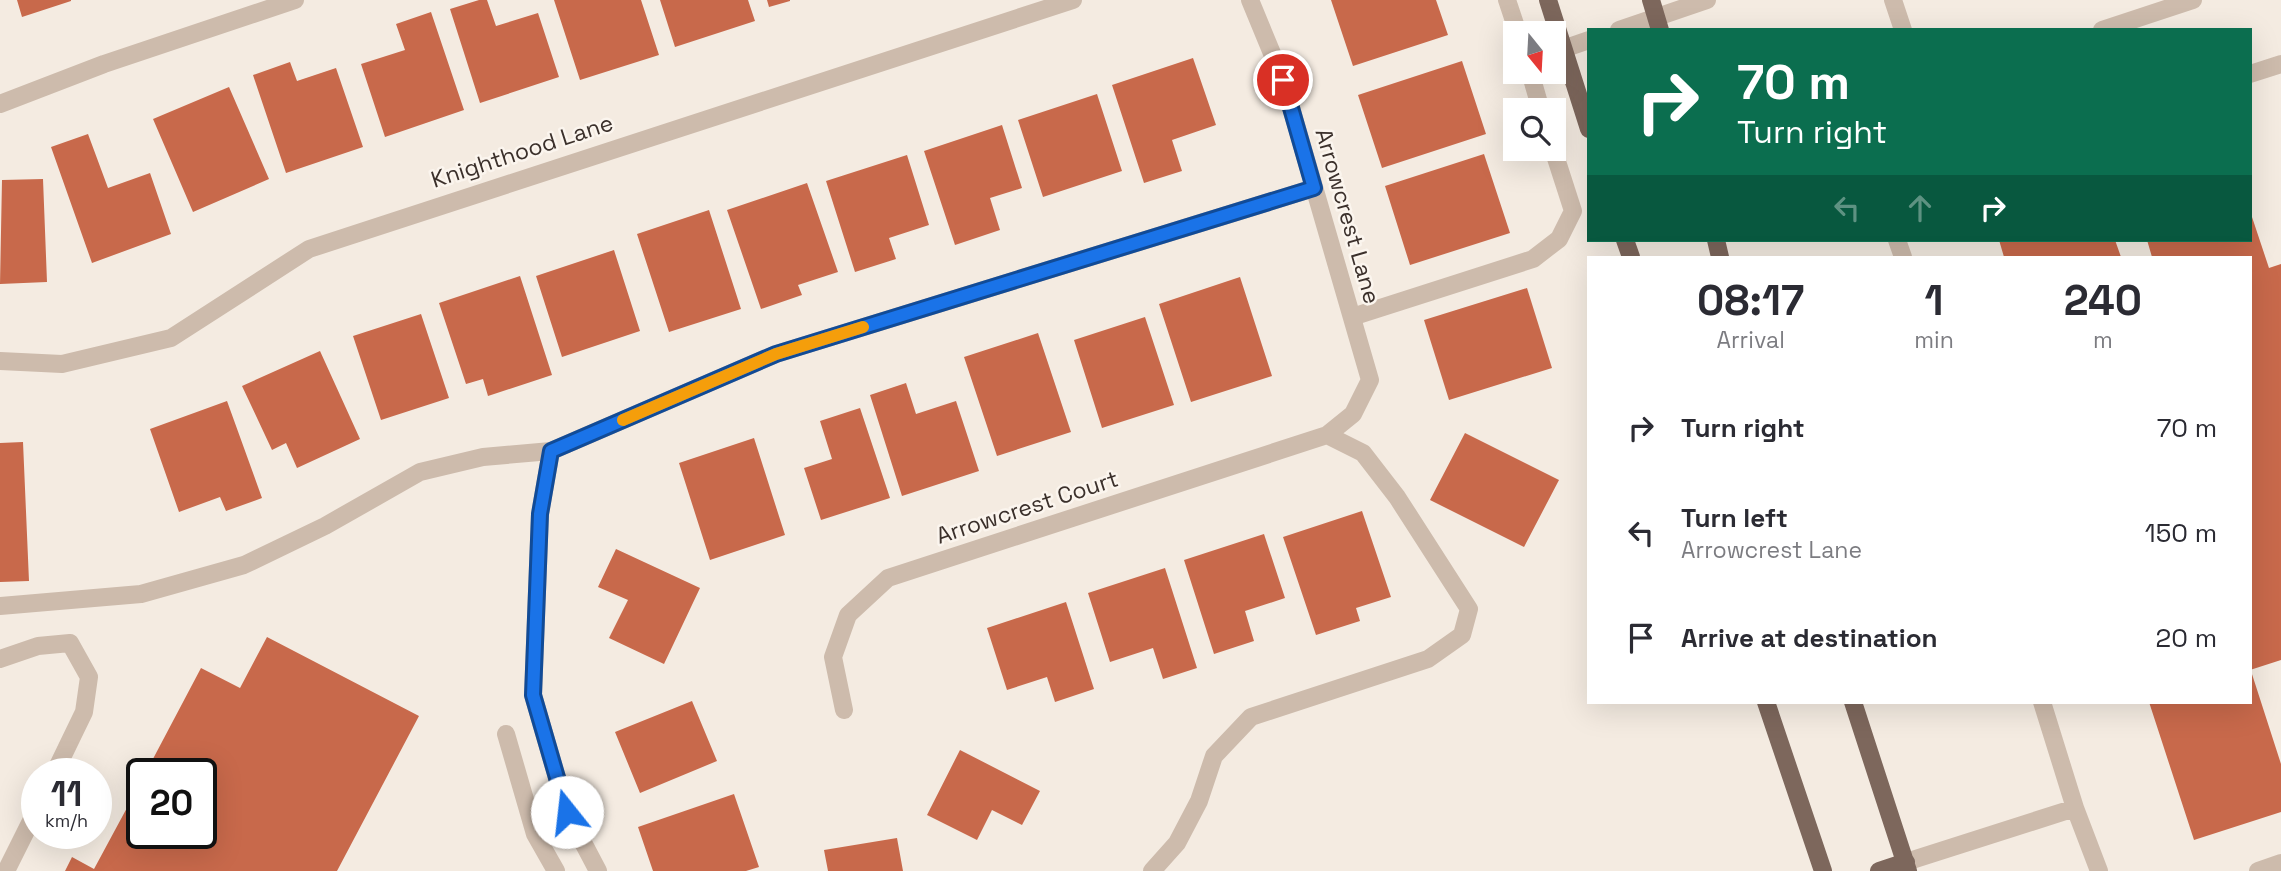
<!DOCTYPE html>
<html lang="en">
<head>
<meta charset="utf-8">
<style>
  :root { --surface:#fff; --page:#f2f2f3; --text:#2b2b33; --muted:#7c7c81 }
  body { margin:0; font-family:"Space Grotesk",sans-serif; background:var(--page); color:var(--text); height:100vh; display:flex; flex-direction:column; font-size:26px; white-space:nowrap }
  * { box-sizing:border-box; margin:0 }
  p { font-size:23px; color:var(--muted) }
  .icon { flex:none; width:38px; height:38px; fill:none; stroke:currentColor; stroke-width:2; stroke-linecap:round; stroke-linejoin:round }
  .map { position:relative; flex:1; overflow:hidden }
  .side { position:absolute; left:1587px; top:256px; width:665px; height:448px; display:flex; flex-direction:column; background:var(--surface); border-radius:0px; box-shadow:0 7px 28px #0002 }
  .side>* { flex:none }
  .top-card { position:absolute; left:1587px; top:28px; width:665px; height:214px; border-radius:0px; box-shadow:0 7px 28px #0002; background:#0b6e4f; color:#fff; overflow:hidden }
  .needle { width:46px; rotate:162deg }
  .fabs { position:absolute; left:1503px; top:21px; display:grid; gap:14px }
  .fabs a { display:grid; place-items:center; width:63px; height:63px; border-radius:0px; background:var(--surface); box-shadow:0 7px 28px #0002; font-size:35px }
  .speed { position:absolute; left:21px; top:758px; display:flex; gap:14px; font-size:35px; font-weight:700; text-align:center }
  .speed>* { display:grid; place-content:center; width:91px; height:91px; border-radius:50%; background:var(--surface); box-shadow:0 7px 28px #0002; line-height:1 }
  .speed small { font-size:18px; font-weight:400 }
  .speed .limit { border:4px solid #111; border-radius:10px; background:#fff; color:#111 }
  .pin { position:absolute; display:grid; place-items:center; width:60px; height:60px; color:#fff; margin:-30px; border:4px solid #fff; border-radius:50%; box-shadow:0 2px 7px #0007 }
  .me { position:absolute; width:77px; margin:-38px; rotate:344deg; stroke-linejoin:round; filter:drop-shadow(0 0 5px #0008) }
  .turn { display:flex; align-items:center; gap:24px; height:147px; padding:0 35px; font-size:32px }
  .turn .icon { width:91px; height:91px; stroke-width:2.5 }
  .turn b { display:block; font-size:49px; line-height:60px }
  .lanes { display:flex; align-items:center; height:66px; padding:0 35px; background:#0003; justify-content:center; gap:35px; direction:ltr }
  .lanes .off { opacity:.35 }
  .eta { display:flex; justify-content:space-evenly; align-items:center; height:119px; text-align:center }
  .eta b { font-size:42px; font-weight:700; line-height:49px }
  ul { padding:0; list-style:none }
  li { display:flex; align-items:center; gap:21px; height:105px; padding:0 35px }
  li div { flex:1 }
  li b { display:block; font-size:26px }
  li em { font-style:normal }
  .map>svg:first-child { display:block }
  .building { fill:#c8694b }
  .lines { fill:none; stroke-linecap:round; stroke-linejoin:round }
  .minor { stroke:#cdbbac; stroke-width:18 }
  .major { stroke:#7d675c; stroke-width:18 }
  .route-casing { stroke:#114b97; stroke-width:18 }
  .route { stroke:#1a73e8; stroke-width:12 }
  .slow { stroke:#f59e0b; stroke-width:12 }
  .labels { text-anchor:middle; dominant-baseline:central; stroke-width:5; stroke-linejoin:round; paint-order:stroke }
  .street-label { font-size:23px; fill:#3b302b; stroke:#fbf5ee }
</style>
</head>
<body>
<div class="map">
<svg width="2281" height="871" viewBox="0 0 2281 871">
  <rect width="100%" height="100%" fill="#f4ebe1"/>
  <path class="building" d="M17 0H71V1L22 17Z
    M479 0H487L496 26 538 13 559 77 480 103 450 9Z
    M554 0H641L659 55 580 80Z
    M660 0H748L755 21 675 47Z
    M767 0H790V1L769 7Z
    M1331 0H1436L1448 35 1353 66Z
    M431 12 464 110 385 137 361 64 405 50 396 24Z
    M1193 58 1216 125 1172 140 1182 171 1144 183 1112 85Z
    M1462 61 1486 134 1382 168 1358 95Z
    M290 62 297 81 336 68 363 147 286 173 253 75Z
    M229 87 269 179 193 212 153 119Z
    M1097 94 1122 171 1043 197 1018 120Z
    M1002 125 1022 188 990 198 1000 230 955 245 924 151Z
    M88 134 108 188 150 173 171 234 92 263 51 147Z
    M1484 154 1510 233 1410 265 1385 186Z
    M907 155 929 225 889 238 896 259 855 272 826 181Z
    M43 179 47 282 0 284 2 180Z
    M807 183 838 272 798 285 802 295 761 309 727 210Z
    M709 210 741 309 669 332 637 234Z
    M2251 214 2269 268 2281 264V660L2250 670V257H2152L2147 240H2250Z
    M1999 240H2115L2121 257H2004Z
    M614 250 640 331 562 357 536 276Z
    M520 276 552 375 488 396 483 379 466 384 439 303Z
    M1240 277 1272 376 1191 402 1159 304Z
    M1527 288 1552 368 1449 400 1424 320Z
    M421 314 449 398 381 420 353 336Z
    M1145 317 1174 405 1102 428 1074 340Z
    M1038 333 1071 432 997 456 964 357Z
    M320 351 360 439 297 468 286 443 272 450 242 386Z
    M906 383 916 414 956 401 979 471 902 496 870 395Z
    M227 401 262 498 226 511 220 497 179 512 150 429Z
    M860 408 890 498 821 520 804 468 832 459 820 421Z
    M1465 433 1559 480 1524 547 1430 500Z
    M754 438 785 535 710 560 679 463Z
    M23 442 29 581 0 582V443Z
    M1362 511 1391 597 1356 608 1360 621 1316 635 1283 537Z
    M1264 534 1285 598 1245 611 1254 641 1214 654 1184 560Z
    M616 549 700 588 664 664 609 638 628 600 598 587Z
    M1165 568 1197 668 1163 679 1153 648 1110 662 1088 593Z
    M1066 602 1094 689 1055 702 1047 677 1007 690 987 628Z
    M267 637 419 716 337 871H65L72 857 94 869 142 780V833H201V774H145L201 668 240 688Z
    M2251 671 2281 764V812L2194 840 2149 702H2250Z
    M692 701 717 761 640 793 615 732Z
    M960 750 1040 791 1022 825 992 810 977 840 927 815Z
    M734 794 759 867 746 871H653L638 827Z
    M897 838 903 871H828L824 850Z"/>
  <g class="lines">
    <path class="minor" d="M1507 0 1518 33
      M1893 0 1903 30
      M1619 30 1707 0
      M2102 30 2193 0
      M1563 49 1589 40
      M1530 72 1541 110
      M2250 74 2281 64
      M0 104 104 64 295 0
      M1897 240 1903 257
      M1352 317 1533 259 1559 239 1573 211 1553 149
      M0 361 62 364 171 338 309 249 1073 0
      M0 606 141 594 244 565 325 526 420 472 483 457 551 451
      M0 659 38 646 70 643 89 677 84 712 54 774
      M2042 702 2075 808
      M844 710 833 657 848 615 888 578 1327 435 1353 414 1370 380 1283 80 1250 0
      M506 734 535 834 556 871
      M1906 862 2075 808 2099 871
      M6 871 37 809
      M598 871 567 812 533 695 540 514 551 451 776 354 1314 188
      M1152 871 1177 843 1199 801 1214 756 1251 717 1428 659 1462 635 1469 609 1397 497 1363 453 1327 435
      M2258 871 2281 863"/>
    <path class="major" d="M1548 0 1589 129
      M1651 0 1660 30
      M1625 240 1631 257
      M1716 240 1720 257
      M1766 702 1823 871
      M1853 702 1908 871
      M1879 871 1906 862"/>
  </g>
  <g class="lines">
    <defs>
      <path id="route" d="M567 812 533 695 540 514 551 451 776 354 1314 188 1283 80"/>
    </defs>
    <use href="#route" class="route-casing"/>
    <use href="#route" class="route"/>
    <path class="slow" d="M623 420 776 354 863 327"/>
  </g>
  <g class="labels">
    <g class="street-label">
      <text transform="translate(522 151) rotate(-18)">Knighthood Lane</text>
      <text transform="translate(1348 216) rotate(74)">Arrowcrest Lane</text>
      <text transform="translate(1027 507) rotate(-18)">Arrowcrest Court</text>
    </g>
  </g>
</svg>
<div class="fabs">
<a><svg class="needle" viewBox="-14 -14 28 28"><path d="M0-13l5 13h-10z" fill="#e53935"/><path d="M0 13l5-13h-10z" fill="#7c7c81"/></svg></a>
<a><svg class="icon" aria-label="search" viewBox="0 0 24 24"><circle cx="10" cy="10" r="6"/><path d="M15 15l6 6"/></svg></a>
</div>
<div class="speed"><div>11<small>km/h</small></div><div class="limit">20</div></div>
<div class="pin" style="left:1283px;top:80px;background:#d93025"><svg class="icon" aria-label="arrive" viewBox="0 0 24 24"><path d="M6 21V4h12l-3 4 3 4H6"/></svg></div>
<svg class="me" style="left:567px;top:812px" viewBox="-20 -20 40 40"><circle r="19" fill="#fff"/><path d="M0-13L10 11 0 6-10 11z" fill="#1a73e8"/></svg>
<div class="top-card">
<div class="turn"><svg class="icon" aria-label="right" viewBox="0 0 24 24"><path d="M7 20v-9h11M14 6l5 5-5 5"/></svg><div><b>70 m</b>Turn right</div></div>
<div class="lanes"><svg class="icon off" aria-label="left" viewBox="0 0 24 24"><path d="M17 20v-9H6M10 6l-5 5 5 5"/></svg><svg class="icon off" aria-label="ahead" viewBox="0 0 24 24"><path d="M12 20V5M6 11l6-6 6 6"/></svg><svg class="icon" aria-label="right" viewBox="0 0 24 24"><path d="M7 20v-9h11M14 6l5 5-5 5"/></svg></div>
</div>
<section class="side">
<div class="eta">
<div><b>08:17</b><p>Arrival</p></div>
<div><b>1</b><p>min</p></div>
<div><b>240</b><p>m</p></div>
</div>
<ul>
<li><svg class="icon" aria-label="right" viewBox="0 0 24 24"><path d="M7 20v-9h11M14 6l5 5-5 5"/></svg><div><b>Turn right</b></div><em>70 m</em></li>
<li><svg class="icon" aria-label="left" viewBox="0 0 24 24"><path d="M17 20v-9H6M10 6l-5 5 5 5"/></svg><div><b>Turn left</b><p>Arrowcrest Lane</p></div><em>150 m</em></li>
<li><svg class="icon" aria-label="arrive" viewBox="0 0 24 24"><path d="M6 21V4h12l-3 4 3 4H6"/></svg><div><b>Arrive at destination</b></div><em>20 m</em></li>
</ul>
</section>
</div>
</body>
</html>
